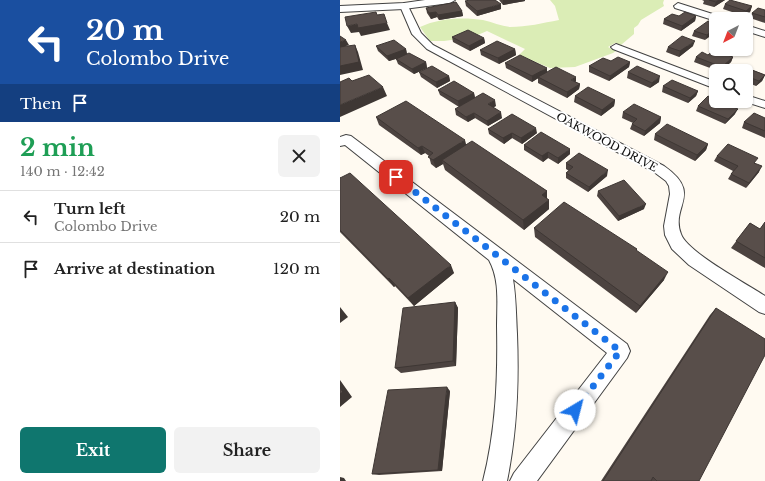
<!DOCTYPE html>
<html lang="en">
<head>
<meta charset="utf-8">
<style>
  :root { --surface:#fff; --page:#f2f2f2; --text:#222; --muted:#767676; --line:#e0e0e0; --accent:#0f766e }
  body { margin:0; font-family:"Libre Baskerville",serif; background:var(--page); color:var(--text); height:100vh; display:flex; flex-direction:column; font-size:15px; white-space:nowrap }
  * { box-sizing:border-box; margin:0 }
  p { font-size:13px; color:var(--muted) }
  .icon { flex:none; width:22px; height:22px; fill:none; stroke:currentColor; stroke-width:2; stroke-linecap:round; stroke-linejoin:round }
  .map { position:relative; flex:1; overflow:hidden }
  .details { display:flex; flex-direction:column; background:var(--surface); width:340px }
  .details>* { flex:none }
  .top-card { background:#1a4fa0; color:#fff; overflow:hidden }
  .needle { width:26px; rotate:222deg }
  .fabs { position:absolute; left:369px; top:12px; display:grid; gap:8px }
  .fabs a { display:grid; place-items:center; width:44px; height:44px; border-radius:6px; background:var(--surface); box-shadow:0 1px 3px #0004; font-size:20px }
  .pin { position:absolute; display:grid; place-items:center; width:34px; height:34px; color:#fff; margin:-17px; border-radius:8px; box-shadow:0 2px 6px #0006 }
  .me { position:absolute; width:44px; margin:-22px; rotate:37deg; stroke-linejoin:round; filter:drop-shadow(0 0 3px #0008) }
  .turn { display:flex; align-items:center; gap:14px; height:84px; padding:0 20px; font-size:18px }
  .turn .icon { width:52px; height:52px; stroke-width:2.5 }
  .turn b { display:block; font-size:28px; line-height:34px }
  .then { display:flex; align-items:center; height:38px; padding:0 20px; background:#0003; gap:8px; font-size:15px }
  .round { display:grid; place-items:center; flex:none; width:42px; height:42px; border-radius:6px; background:var(--page) }
  .head { display:flex; align-items:center; justify-content:space-between; height:68px; padding:0 20px }
  h1 { font-size:24px; font-weight:800; line-height:30px; color:#1e9e55 }
  .button { display:flex; gap:8px; margin-top:auto; padding:8px 20px }
  .button a { flex:1; height:46px; border-radius:6px; background:var(--accent); color:#fff; font-size:16px; font-weight:800; line-height:46px; text-align:center }
  .button a+a { background:var(--page); color:var(--text) }
  ul { padding:0; list-style:none }
  li { display:flex; align-items:center; gap:12px; height:52px; padding:0 20px; border-top:1px solid var(--line) }
  li div { flex:1 }
  li b { display:block; font-size:15px }
  li em { font-style:normal }
  main { display:flex; flex:1; min-height:0 }
  .map>svg:first-child { display:block }
  .green { fill:#dbedb6 }
  .lines { fill:none; stroke-linecap:round; stroke-linejoin:round }
  .minor-casing { stroke:#424242; stroke-width:2 }
  .tertiary-casing { stroke:#424242; stroke-width:2 }
  .minor { fill:#fff; fill-rule:evenodd }
  .tertiary { fill:#fff; fill-rule:evenodd }
  .wall { fill:#4c4340 }
  .shaded-wall { fill:#3e3734 }
  .building { fill:#584e4a; stroke:#3e3734 }
  .route { stroke:#1a73e8; stroke-width:7; stroke-dasharray:0 12.6 }
  .labels { text-anchor:middle; dominant-baseline:central; stroke-width:4; stroke-linejoin:round; paint-order:stroke }
  .street-label { font-size:11px; fill:#0f0f0f; stroke:#fff }
</style>
</head>
<body>
<main>
<section class="details">
<div class="top-card">
<div class="turn"><svg class="icon" aria-label="left" viewBox="0 0 24 24"><path d="M17 20v-9H6M10 6l-5 5 5 5"/></svg><div><b>20 m</b>Colombo Drive</div></div>
<div class="then">Then<svg class="icon" aria-label="arrive" viewBox="0 0 24 24"><path d="M6 21V4h12l-3 4 3 4H6"/></svg></div>
</div>
<div class="head"><div><h1>2 min</h1><p>140 m · 12:42</p></div><a class="round"><svg class="icon" aria-label="close" viewBox="0 0 24 24"><path d="M6 6l12 12M18 6L6 18"/></svg></a></div>
<ul>
<li><svg class="icon" aria-label="left" viewBox="0 0 24 24"><path d="M17 20v-9H6M10 6l-5 5 5 5"/></svg><div><b>Turn left</b><p>Colombo Drive</p></div><em>20 m</em></li>
<li><svg class="icon" aria-label="arrive" viewBox="0 0 24 24"><path d="M6 21V4h12l-3 4 3 4H6"/></svg><div><b>Arrive at destination</b></div><em>120 m</em></li>
</ul>
<div class="button"><a>Exit</a><a>Share</a></div>
</section>
<div class="map">
<svg width="425" height="481" viewBox="0 0 425 481">
  <rect width="100%" height="100%" fill="#fffaf1"/>
  <path class="green" d="M210 0H324L323 3 324 6 301 20 298 25 294 28V34L281 45 275 43 268 47 276 51 273 53 235 67 210 68 179 55 185 49 147 31 133 37 104 41H90L80 27C99 18 123 17 143 20 152 22 161 26 170 27 187 27 203 23 219 20L215 6Z"/>
  <g class="lines">
    <defs>
      <path id="minor" d="M64 3 68 6 81 33 93 45 324 166C364 194 330 206 341 234 347 252 407 284 425 296V314L419 312 349 265 332 249 325 235 324 226 330 194 329 186 326 181 314 172 87 49 72 34 60 6Z
        M338 3 382 17 383 19H376V21L335 8 334 6Z
        M406 25 425 31V37L406 31Z
        M276 44 376 82V89L273 49 271 47Z
        M406 95 425 101V108L403 101H406Z
        M6 135 11 136 287 344 290 351 287 358 197 481H170L174 473 267 353 173 279C176 297 176 315 177 334 179 384 177 432 167 481H143C156 430 158 378 157 326 157 303 160 280 149 260L5 145 0 146V137Z"/>
      <path id="tertiary" d="M85 0H115L110 3 64 9 0 12V6L64 3Z"/>
    </defs>
    <use href="#minor" class="minor-casing"/>
    <use href="#tertiary" class="tertiary-casing"/>
    <use href="#minor" class="minor"/>
    <use href="#tertiary" class="tertiary"/>
  </g>
  <path class="wall" d="M159 0H185V1L163 5Z
    M362 0H385L374 7 363 4 364 1Z
    M125 1 161 9 137 16 126 6Z
    M385 4 412 6 410 12 404 16 383 9Z
    M86 8 122 11 123 16 99 20 97 17 91 19 87 13Z
    M425 10V23L410 18 412 13Z
    M339 16H356L355 21 341 31 323 24 324 19Z
    M376 23 365 40 352 36 354 31Z
    M112 37 144 38 145 43 130 51 113 42Z
    M36 46 66 49 67 54 86 62 87 68 74 74 58 64 56 59 49 61 38 51Z
    M353 46 339 57 326 52 328 47Z
    M175 49 176 55 159 64 141 55 140 50Z
    M368 55 393 57 391 62 381 71H378L354 62 356 57Z
    M271 61 290 62 289 67 269 81 249 72V66Z
    M165 63 207 72 235 82 240 84 239 89 227 98 198 83V78L192 82 166 68Z
    M399 65 425 75 422 81 416 86 406 82V71H393Z
    M79 72 109 76 110 81 97 88 81 77Z
    M288 72 319 82 310 88 287 78Z
    M323 86 358 91 356 96 348 103 322 92Z
    M98 90 134 93 135 98 119 107 100 95Z
    M235 96 275 100 274 106 261 116 234 102Z
    M156 106 153 107 162 118 148 126 135 118 128 122 116 115 115 109Z
    M358 106 395 114 385 124 356 111Z
    M283 112 321 117 320 123 304 136 290 129 292 124 293 123 282 118Z
    M36 117 127 145 207 191V198L209 209 184 230 105 170 103 164 96 168 91 164 89 156 85 153 81 155 39 125Z
    M425 118V138L402 128 404 122Z
    M148 129 197 133 182 144 172 138 164 144 149 134Z
    M315 134 368 144 366 150 355 161 314 140Z
    M184 145 230 154 218 164 208 158 203 162 184 150Z
    M377 156 415 163 419 172 406 188 388 179 391 174 393 171 374 161Z
    M226 163 267 176 248 192 226 178V173L229 171 226 169Z
    M0 177 114 273 74 306 55 286 54 287 0 232Z
    M258 191 304 209 278 221 257 196Z
    M425 222V268L391 248 410 223 420 229Z
    M194 228 297 249 296 251 324 280 296 313 195 237Z
    M115 302 118 308 116 366 61 373 55 368Z
    M376 308 359 481H261L370 315Z
    M110 391 102 471 39 475 32 474Z"/>
  <path class="shaded-wall" d="M163 0H185V1L163 5Z
    M379 0H385L374 7 376 2Z
    M161 4V9L137 16V11Z
    M412 6 410 12 404 16 406 11Z
    M122 11 123 16 99 20 98 15Z
    M96 12 97 17 91 19 89 13Z
    M356 16 355 21 341 31 342 26Z
    M47 23 50 30 21 36 19 32 11 33 7 26 17 24Z
    M376 28V32L365 40 367 35Z
    M144 38 145 43 130 51 129 46Z
    M6 40 9 45 0 48V42Z
    M355 41 353 46 339 57 340 51Z
    M15 45 18 52 23 70 0 75V66Z
    M66 49 67 55 49 61 47 56Z
    M175 49 176 55 159 64 158 58Z
    M393 57 391 62 381 71 382 67Z
    M86 62 87 68 74 74 72 69Z
    M290 62 289 67 269 81 270 76Z
    M207 68V73L192 82V76Z
    M425 75 422 81 416 86 419 81Z
    M109 76 110 81 97 88 96 82Z
    M320 76 319 82 310 88 312 83Z
    M236 77V82L231 80Z
    M240 84 239 89 227 98V92Z
    M43 87 47 96 0 117V105Z
    M358 91 356 96 348 103 350 98Z
    M134 93 135 98 119 107 118 101Z
    M155 100 156 106 149 110 148 104Z
    M275 100 274 106 261 116 262 110Z
    M398 109 395 114 385 124 388 119Z
    M161 112 162 118 148 126 147 121Z
    M134 113 135 118 128 122 126 117Z
    M321 117 320 123 304 136 305 131Z
    M196 128 197 133 182 144 181 138Z
    M172 133V138L164 144 163 138Z
    M125 140 127 148 102 160 103 164 96 168 93 160Z
    M368 144 366 150 355 161 357 155Z
    M82 146 85 153 81 155 78 148Z
    M230 149V154L218 164V158Z
    M208 152V158L203 162 202 156Z
    M422 166 419 172 406 188 409 183Z
    M268 170 267 176 248 192 249 187Z
    M207 191V201L202 195Z
    M209 200V209L184 230 183 220Z
    M306 204 304 209 278 221 279 216Z
    M111 265 114 273 74 306 68 298Z
    M328 272 324 280 296 313 300 306Z
    M49 278 55 286 54 287 48 279Z
    M115 302 118 308 116 366 113 361Z
    M0 307 8 317 0 323Z
    M0 380 12 397 0 407Z
    M107 387 110 391 102 471 98 470Z
    M0 477 4 478 6 481H0Z"/>
  <path class="building" d="M130 0H155L161 4 137 11 125 1Z
    M369 0H379L376 2Z
    M390 0 412 6 406 11 385 4Z
    M116 2 122 11 98 15 96 12 89 13 86 8Z
    M418 8 425 10V17L412 13Z
    M36 12 37 15 44 14 47 23 18 28 17 24 7 26 5 17Z
    M345 12 356 16 342 26 324 19 332 14 339 16Z
    M368 21 376 23V28L367 35 354 31Z
    M128 30 144 38 129 46 112 37Z
    M406 35 409 36 406 39Z
    M0 36 6 40 0 42Z
    M342 36 355 41 340 51 328 47Z
    M54 40 66 49 47 56 36 46Z
    M157 41 175 49 158 58 140 50Z
    M15 45 19 62 0 66V47Z
    M374 50 393 57 382 67 356 57 362 52 368 55Z
    M69 53 86 62 72 69 56 59Z
    M180 55 207 68 192 76 165 63Z
    M278 57 290 62 270 76 249 66 263 58 271 61Z
    M399 65 425 75 419 81 406 76V71H393Z
    M92 66 109 76 96 82 79 72Z
    M297 66 320 76 312 83 288 72Z
    M216 67 236 77 231 80 240 84 227 92 198 77Z
    M29 75 43 87 0 105V82L9 78 12 81Z
    M332 80 358 91 350 98 323 86Z
    M114 81 134 93 118 101 98 90Z
    M248 87 275 100 262 110 235 96Z
    M143 93 155 100 148 104 161 112 147 121 134 113 126 117 115 109Z
    M368 96 376 100V101H379L398 109 388 119 358 106Z
    M66 101 125 140 93 160 88 157 93 153 82 146 78 148 36 117Z
    M294 104 321 117 305 131 292 124 297 119 283 112Z
    M414 113 425 118V131L404 122Z
    M172 114 196 128 181 138 172 133 163 138 148 129Z
    M327 124 368 144 357 155 315 134Z
    M201 132 230 149 218 158 208 152 202 156 184 145Z
    M132 141 207 191 202 195 209 200 183 220 102 160Z
    M388 144 418 158 414 163 422 166 409 183 391 174 398 166 377 156Z
    M239 153 268 170 249 187 226 173 233 167 226 163Z
    M10 173 111 265 68 298 49 278 48 279 0 230V178Z
    M284 180 306 204 279 216 258 191Z
    M224 202 297 249 296 250 328 272 300 306 194 228Z
    M425 222V258L396 241 410 223 420 229Z
    M115 302 113 361 55 368 63 308Z
    M376 308 425 339V355L359 481H317L313 477 311 481H263Z
    M107 387 98 470 32 474 48 390Z
    M0 388 3 392 0 394Z"/>
  <g class="lines">
    <path class="route" d="M56 177 280 351 235 410"/>
  </g>
  <g class="labels">
    <g class="street-label">
      <text transform="translate(267 142) rotate(28)">OAKWOOD DRIVE</text>
    </g>
  </g>
</svg>
<div class="fabs">
<a><svg class="needle" viewBox="-14 -14 28 28"><path d="M0-13l5 13h-10z" fill="#e53935"/><path d="M0 13l5-13h-10z" fill="#767676"/></svg></a>
<a><svg class="icon" aria-label="search" viewBox="0 0 24 24"><circle cx="10" cy="10" r="6"/><path d="M15 15l6 6"/></svg></a>
</div>
<div class="pin" style="left:56px;top:177px;background:#d93025"><svg class="icon" aria-label="arrive" viewBox="0 0 24 24"><path d="M6 21V4h12l-3 4 3 4H6"/></svg></div>
<svg class="me" style="left:235px;top:410px" viewBox="-20 -20 40 40"><circle r="19" fill="#fff"/><path d="M0-13L10 11 0 6-10 11z" fill="#1a73e8"/></svg>
</div>
</main>
</body>
</html>
